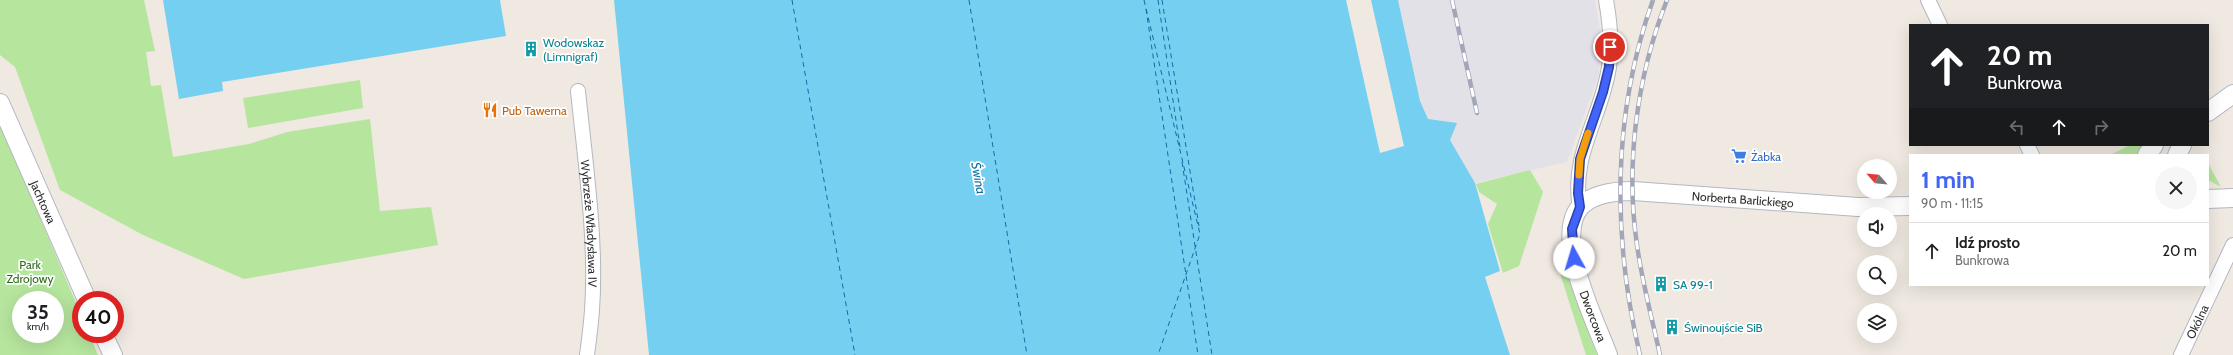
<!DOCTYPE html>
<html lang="pl">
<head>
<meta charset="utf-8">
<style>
  :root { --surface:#fff; --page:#f6f6f6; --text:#202124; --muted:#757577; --line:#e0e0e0; --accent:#4264fb }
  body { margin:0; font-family:Cabin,sans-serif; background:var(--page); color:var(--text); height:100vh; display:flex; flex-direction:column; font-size:15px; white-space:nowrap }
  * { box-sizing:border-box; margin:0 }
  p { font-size:13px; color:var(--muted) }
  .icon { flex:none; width:22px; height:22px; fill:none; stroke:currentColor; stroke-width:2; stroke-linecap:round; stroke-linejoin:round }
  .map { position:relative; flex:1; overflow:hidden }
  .side { position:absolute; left:1909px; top:154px; width:300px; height:132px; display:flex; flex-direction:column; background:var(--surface); border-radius:0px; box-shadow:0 4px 16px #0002 }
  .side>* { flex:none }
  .banner { position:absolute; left:1909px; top:24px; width:300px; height:122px; border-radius:0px; box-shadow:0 4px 16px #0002; background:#202124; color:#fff; overflow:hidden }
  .needle { width:26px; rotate:297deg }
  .fabs { position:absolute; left:1857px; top:159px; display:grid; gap:8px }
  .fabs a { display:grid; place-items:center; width:40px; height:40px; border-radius:50%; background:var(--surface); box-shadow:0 4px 16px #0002; font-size:20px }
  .speed { position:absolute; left:12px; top:291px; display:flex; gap:8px; font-size:20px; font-weight:700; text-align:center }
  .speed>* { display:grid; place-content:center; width:52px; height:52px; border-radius:50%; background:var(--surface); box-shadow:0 4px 16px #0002; line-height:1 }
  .speed small { font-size:10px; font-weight:400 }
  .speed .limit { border:6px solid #d22; background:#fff; color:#111 }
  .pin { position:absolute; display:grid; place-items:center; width:34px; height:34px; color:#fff; margin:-17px; border:2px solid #fff; border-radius:50%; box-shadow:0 1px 4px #0007 }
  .me { position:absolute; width:44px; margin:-22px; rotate:354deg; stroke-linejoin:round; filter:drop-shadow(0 0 3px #0008) }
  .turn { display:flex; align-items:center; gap:14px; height:84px; padding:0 12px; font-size:18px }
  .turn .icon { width:52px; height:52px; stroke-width:2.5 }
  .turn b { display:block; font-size:28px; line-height:34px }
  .lanes { display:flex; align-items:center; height:38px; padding:0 12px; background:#0003; justify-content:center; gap:20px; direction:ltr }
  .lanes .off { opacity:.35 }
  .round { display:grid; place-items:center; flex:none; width:42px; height:42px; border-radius:21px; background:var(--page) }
  .head { display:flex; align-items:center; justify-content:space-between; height:68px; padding:0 12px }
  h1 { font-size:24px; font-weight:800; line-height:30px; color:var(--accent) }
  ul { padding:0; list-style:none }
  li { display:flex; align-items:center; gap:12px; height:56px; padding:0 12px; border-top:1px solid var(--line) }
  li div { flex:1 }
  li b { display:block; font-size:15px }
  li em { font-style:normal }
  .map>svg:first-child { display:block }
  .industrial { fill:#e3e1e8 }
  .green { fill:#b6e59e; fill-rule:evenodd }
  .water { fill:#75cff0 }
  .pier { fill:#efe9e1 }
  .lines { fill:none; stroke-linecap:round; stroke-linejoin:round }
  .ferry { stroke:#0d6fa3; stroke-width:1; stroke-dasharray:5 4; stroke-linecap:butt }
  .minor-casing { stroke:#b4b7c1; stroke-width:16 }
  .tertiary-casing { stroke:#b4b7c1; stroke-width:20 }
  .minor { stroke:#fff; stroke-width:14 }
  .tertiary { stroke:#fff; stroke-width:18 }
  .rail-casing { stroke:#a3a6b8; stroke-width:4.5 }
  .rail { stroke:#fff; stroke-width:3; stroke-dasharray:9; stroke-linecap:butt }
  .route-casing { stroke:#2b41a3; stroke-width:10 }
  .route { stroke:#4264fb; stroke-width:7 }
  .slow { stroke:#f59e0b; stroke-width:7 }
  .labels { text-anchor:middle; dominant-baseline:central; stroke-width:3.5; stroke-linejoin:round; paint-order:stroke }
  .culture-label { font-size:12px; fill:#0d838f; stroke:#fff; text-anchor:start }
  .food-label { font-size:12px; fill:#c56008; stroke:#fff; text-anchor:start }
  .shop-label { font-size:12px; fill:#366cbe; stroke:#fff; text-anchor:start }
  .street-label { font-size:12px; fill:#2e2e2e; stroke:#fff }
  .park-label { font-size:12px; fill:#2c6e1b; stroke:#fff }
  .water-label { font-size:13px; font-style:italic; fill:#0d6fa3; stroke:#fff }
</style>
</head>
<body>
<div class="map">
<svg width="2233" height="355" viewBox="0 0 2233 355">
  <rect width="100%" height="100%" fill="#efe9e1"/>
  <path class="industrial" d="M1398 0H1595L1601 35 1599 75 1567 162 1475 183 1450 140 1428 119 1420 101Z"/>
  <path class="green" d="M0 0H144L155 51 146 52 151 86 161 85 173 157 249 144 287 132 370 119 380 211 431 207 438 245 244 279 143 235 60 190 15 67 0 55Z
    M360 80 363 108 248 128 243 98Z
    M0 123 81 315V334H89L98 355H0ZM21 300H55V334H21Z
    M2130 145H2144L2137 155H2110Z
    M2208 163 2221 187 2208 180Z
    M1530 170 1543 192 1519 266 1503 273 1488 224 1497 204 1479 192 1476 184Z
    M1560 259 1562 262 1597 355H1586L1557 264 1556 261Z"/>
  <path class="water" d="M163 0H500L506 36 222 82 223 91 179 99Z
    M614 0H1398L1420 101 1428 119 1457 123 1450 140 1475 183 1500 271 1485 277 1510 355H649Z"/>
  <path class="pier" d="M1346 0H1371L1404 146 1380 153Z"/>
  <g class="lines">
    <path class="ferry" d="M792 0 855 355
      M969 0 1027 355
      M1144 0 1200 234 1158 355
      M1158 0 1180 147
      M1162 0 1199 226
      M1146 9 1198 355
      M1182 162 1212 355"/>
    <defs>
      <g id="minor">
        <path d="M1928 0 1940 25"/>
        <path id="s1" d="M578 91C585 160 597 241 592 310 591 325 589 340 587 355"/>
        <path d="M2027 145 2032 155"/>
        <path d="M1580 207C1570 156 1602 116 1609 67 1612 45 1610 22 1606 0"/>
        <path id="s2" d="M2181 355 2233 245"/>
      </g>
      <g id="tertiary">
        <path id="s3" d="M0 103 87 300"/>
        <path d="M2208 112 2233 94"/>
        <path d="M2147 155 2154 145"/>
        <path d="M2177 155 2182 145"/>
        <path d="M2208 199 2233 198"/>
        <path d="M103 334 113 355"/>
        <path id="s4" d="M1608 355C1596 322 1552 236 1581 206 1594 193 1617 191 1633 191L1858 207 1910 206"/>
      </g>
    </defs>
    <use href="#minor" class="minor-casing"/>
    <use href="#tertiary" class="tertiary-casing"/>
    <use href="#minor" class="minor"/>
    <use href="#tertiary" class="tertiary"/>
    <defs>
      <path id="rail" d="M1452 0 1477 113
        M1640 355C1612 237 1612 114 1653 0
        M1660 355C1652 318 1642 282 1637 245 1625 164 1637 76 1667 0"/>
    </defs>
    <use href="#rail" class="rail-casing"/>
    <use href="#rail" class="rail"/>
  </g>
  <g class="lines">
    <defs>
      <path id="route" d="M1574 258 1572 229 1580 207 1578 193 1580 159 1603 92 1609 67 1610 47"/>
    </defs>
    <use href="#route" class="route-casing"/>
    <use href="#route" class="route"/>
    <path class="slow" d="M1579 175 1580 159 1588 133"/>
  </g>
  <defs>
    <symbol id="building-bare" viewBox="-9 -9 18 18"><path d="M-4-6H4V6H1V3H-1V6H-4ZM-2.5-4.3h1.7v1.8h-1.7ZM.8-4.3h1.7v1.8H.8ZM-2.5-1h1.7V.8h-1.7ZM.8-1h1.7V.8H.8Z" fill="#0f9aa8" stroke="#fff" stroke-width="2.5" paint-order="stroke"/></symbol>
    <symbol id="restaurant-bare" viewBox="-9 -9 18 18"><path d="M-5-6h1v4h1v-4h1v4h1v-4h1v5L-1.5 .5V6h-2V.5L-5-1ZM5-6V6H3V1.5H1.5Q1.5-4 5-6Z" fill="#e8710a" stroke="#fff" stroke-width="2.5" paint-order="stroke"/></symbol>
    <symbol id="supermarket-bare" viewBox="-9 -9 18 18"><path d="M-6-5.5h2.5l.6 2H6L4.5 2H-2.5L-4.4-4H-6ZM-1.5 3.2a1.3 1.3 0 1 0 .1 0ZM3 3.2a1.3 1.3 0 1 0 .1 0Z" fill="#3f7fe0" stroke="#fff" stroke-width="2.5" paint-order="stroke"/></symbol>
  </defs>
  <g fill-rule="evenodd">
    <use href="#building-bare" x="520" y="38" width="22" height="22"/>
    <use href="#restaurant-bare" x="479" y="99" width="22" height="22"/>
    <use href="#supermarket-bare" x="1728" y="145" width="22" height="22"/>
    <use href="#building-bare" x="1650" y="273" width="22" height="22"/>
    <use href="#building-bare" x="1661" y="316" width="22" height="22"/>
  </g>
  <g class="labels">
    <g class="culture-label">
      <text x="543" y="42">Wodowskaz<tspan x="543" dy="14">(Limnigraf)</tspan></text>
      <text x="1673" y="284">SA 99-1</text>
      <text x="1684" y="327">Świnoujście SiB</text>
    </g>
    <g class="food-label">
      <text x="502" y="110">Pub Tawerna</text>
    </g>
    <g class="shop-label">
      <text x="1751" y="156">Żabka</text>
    </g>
    <g class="street-label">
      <text stroke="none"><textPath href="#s4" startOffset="323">Norberta Barlickiego</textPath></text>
      <text stroke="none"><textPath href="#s3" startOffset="108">Jachtowa</textPath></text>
      <text stroke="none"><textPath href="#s1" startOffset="133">Wybrzeże Władysława IV</textPath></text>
      <text transform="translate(1593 316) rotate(69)">Dworcowa</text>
      <text stroke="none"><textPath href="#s2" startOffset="37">Okólna</textPath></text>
    </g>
    <g class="park-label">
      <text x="30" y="264">Park<tspan x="30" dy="14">Zdrojowy</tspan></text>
    </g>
    <g class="water-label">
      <text transform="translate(979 178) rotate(80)">Świna</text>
    </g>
  </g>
</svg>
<div class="fabs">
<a><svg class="needle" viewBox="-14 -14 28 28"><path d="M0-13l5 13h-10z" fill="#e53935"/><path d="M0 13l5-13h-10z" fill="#757577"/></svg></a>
<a><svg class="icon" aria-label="sound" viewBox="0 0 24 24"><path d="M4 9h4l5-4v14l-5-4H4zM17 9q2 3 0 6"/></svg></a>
<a><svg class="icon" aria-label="search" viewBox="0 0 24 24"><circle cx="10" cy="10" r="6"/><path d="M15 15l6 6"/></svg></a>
<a><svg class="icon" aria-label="layers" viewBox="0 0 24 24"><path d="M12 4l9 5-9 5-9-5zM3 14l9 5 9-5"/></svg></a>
</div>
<div class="speed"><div>35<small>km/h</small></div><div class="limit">40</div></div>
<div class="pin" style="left:1610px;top:47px;background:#d93025"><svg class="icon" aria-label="arrive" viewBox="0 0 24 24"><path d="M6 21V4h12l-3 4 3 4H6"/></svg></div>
<svg class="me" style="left:1574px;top:258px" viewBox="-20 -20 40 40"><circle r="19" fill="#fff"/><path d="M0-13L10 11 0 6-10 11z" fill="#4264fb"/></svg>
<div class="banner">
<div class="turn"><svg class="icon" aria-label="ahead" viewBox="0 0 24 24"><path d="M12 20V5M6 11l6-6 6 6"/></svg><div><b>20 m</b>Bunkrowa</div></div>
<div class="lanes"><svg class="icon off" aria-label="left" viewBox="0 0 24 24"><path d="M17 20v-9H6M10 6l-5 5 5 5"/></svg><svg class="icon" aria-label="ahead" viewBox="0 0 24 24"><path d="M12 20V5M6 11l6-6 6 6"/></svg><svg class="icon off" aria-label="right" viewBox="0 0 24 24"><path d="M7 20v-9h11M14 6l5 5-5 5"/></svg></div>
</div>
<section class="side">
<div class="head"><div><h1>1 min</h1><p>90 m · 11:15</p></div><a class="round"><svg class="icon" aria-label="close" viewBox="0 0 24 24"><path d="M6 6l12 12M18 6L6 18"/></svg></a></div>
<ul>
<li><svg class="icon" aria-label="ahead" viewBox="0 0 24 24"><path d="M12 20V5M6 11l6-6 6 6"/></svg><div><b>Idź prosto</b><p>Bunkrowa</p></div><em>20 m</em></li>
</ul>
</section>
</div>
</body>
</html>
